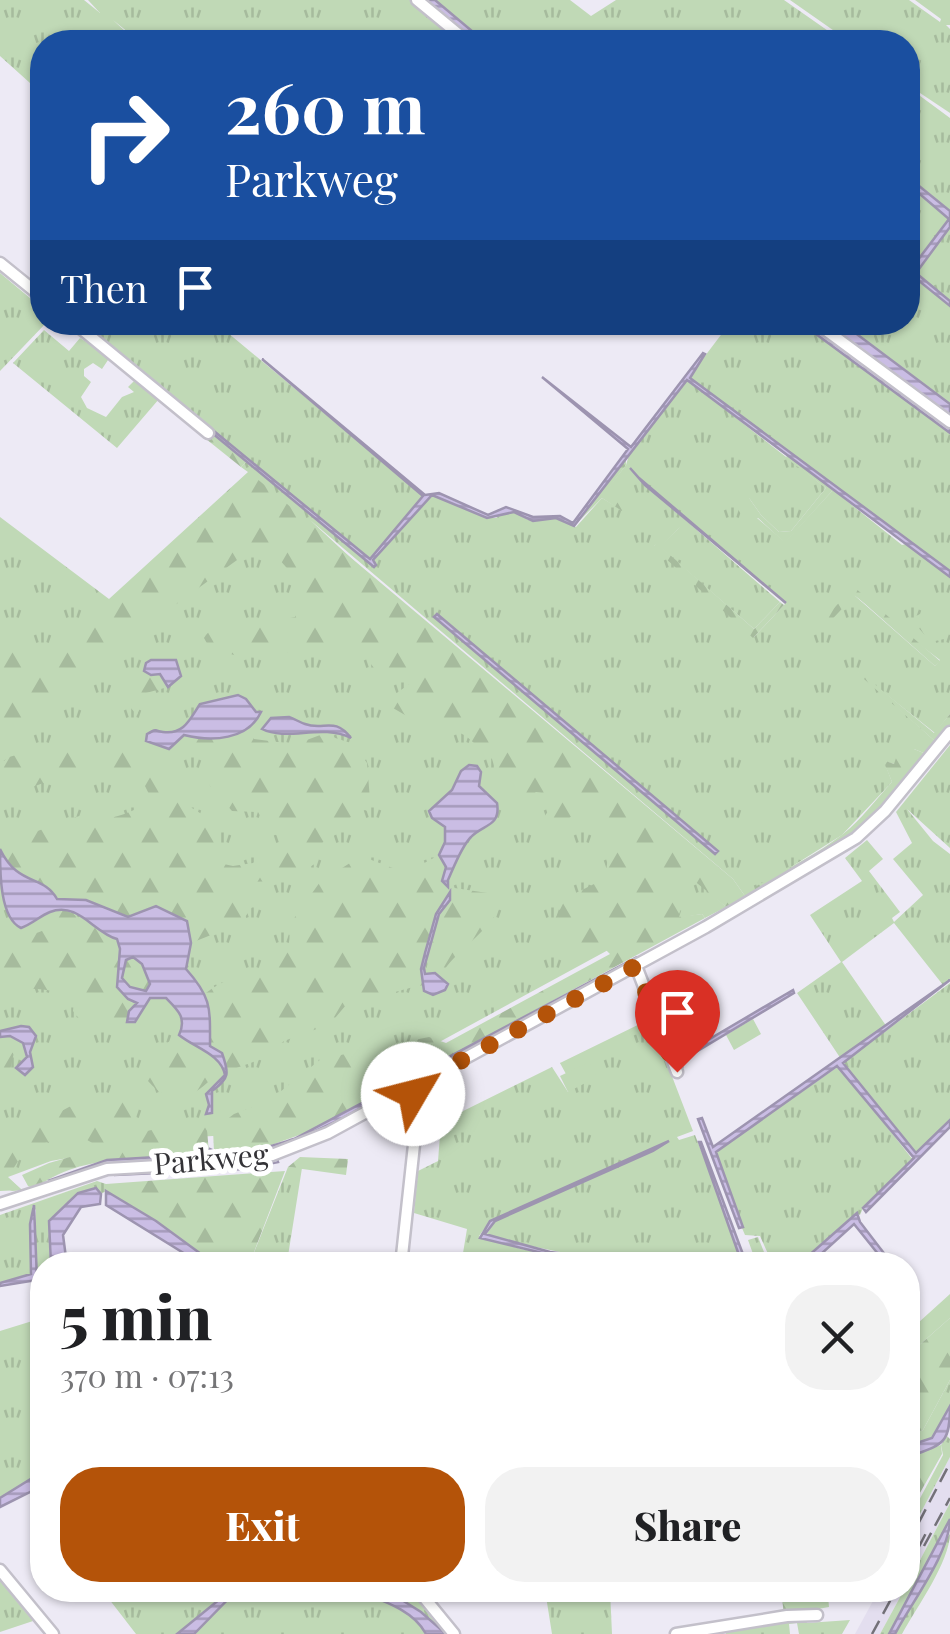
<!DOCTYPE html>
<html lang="en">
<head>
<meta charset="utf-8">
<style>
  :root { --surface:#fff; --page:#f2f2f2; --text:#202124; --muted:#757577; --accent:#b45309 }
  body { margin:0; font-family:"Playfair Display",serif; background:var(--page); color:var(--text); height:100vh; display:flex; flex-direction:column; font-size:38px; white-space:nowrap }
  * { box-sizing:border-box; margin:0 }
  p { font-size:32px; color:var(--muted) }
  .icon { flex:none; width:55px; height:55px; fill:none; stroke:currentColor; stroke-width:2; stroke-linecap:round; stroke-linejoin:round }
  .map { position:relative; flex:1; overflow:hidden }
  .side { position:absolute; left:30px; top:1252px; width:890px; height:350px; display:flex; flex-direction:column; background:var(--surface); border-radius:40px; box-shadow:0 2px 8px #0004 }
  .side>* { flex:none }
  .top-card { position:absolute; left:30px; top:30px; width:890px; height:305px; border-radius:40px; box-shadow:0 2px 8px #0004; background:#1a4fa0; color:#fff; overflow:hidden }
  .pin { position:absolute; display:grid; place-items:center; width:85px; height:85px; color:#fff; margin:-102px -42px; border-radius:50% 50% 50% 0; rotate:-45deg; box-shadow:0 0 10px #0007 }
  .pin .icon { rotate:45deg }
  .me { position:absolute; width:110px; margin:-55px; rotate:53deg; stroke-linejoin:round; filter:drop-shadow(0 0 8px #0008) }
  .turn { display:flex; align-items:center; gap:35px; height:210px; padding:0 30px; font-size:45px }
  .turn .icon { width:130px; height:130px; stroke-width:2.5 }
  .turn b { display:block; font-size:70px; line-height:85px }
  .then { display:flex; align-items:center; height:95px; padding:0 30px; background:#0003; gap:20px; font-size:38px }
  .round { display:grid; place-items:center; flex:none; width:105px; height:105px; border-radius:40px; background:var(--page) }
  .overview { display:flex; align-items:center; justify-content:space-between; height:170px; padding:0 30px }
  h1 { font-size:60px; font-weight:800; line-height:75px }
  .action { display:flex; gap:20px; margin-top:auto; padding:20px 30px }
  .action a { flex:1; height:115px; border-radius:40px; background:var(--accent); color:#fff; font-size:40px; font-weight:800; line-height:115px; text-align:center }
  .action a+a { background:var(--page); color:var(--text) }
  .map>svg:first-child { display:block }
  .built { fill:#e3deef }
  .grass { fill:url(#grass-tufts); fill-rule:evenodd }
  .forest { fill:url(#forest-firs) }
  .pitch { fill:#c0d9b6 }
  .water { fill:url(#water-rules); stroke:#9d94b0; stroke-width:2.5; fill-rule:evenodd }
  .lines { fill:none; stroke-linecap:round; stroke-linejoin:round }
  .minor-casing { stroke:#c3c0ca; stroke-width:15 }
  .minor { stroke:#fff; stroke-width:10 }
  .rail { stroke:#737178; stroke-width:2.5; stroke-dasharray:15 8; stroke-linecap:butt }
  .route { stroke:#b45309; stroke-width:18; stroke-dasharray:0 32.4 }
  .labels { text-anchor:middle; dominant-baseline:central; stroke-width:10; stroke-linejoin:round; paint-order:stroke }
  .street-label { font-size:30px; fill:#343337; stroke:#fff }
</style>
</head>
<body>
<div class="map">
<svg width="950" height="1634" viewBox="0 0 950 1634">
  <defs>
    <pattern id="grass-tufts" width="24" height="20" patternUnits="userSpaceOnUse" patternTransform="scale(2.5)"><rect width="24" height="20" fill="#c0d9b6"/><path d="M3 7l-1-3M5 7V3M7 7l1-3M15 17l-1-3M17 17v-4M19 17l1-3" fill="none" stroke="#a6bb9d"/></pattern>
    <pattern id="forest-firs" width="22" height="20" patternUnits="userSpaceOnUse" patternTransform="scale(2.5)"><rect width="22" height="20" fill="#c0d9b6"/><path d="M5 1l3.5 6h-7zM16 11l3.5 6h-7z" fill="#a6bb9d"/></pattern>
    <pattern id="water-rules" width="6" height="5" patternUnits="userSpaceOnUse" patternTransform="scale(2.5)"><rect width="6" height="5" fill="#cabde4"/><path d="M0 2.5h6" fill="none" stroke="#a59aba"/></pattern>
  </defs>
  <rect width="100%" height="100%" fill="#edeaf5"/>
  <path class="built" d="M950 1457V1503L908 1583V1537Z
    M879 1590H904L880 1634H855Z"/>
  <path class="grass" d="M0 0H84L100 13 88 0H422L473 42H140L113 20 137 42H42L40 92 0 56Z
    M435 0H570L591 16 616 0H784L844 42H485Z
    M790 0H909L940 22 941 19 915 0H950V25H946L950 29V113L908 85V42H850Z
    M908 87 950 118V211L908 177Z
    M908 184 949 219 911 270 908 267Z
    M950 227V301L915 274Z
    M908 272 950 306V404L842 323 908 322Z
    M0 273 42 308V322L46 323 0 371Z
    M82 323H216L424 496 369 559 210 427 206 428 204 421Z
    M730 323H801L950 433V571L689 377Z
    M44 330 69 351 80 338 110 357 102 369 93 363 84 369V376L91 382 81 397 87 408 106 417 122 397 134 392 128 387 135 380 159 399 117 448 13 363Z
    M687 380 826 488 791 531 779 532 761 515 749 498 757 518 785 542 833 490 902 545 906 544 950 577V714L935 733 858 672 936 742 926 754 914 749 894 764 884 761 892 782 842 835 745 896 733 879 310 520 726 907 705 918 702 914 678 918V912L421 1052 244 1134 181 1138 51 1161 8 1177 22 1190 0 1191V517L109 599 248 472 241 467 246 462 374 567 376 565 373 561 432 495 487 518H496L506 511 514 512 528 520 556 518 576 527 602 498 622 510 605 492 626 465 629 455ZM645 485 785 604 754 637 654 546 680 527 660 547 754 629 780 602ZM854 595 940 660 935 666ZM437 614 630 776 673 816 434 617Z
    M950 745V848L907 809 933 841 950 854V980L943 985 894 923 842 962 887 1027 841 1059 797 993 841 962 810 915 862 881 845 858 867 840 883 859 869 871 900 912 892 918 894 922 923 895 893 859 912 843 896 812Z
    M950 983V1120L916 1153 843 1063Z
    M650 1019 693 1131 677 1137 679 1140 695 1135 745 1265 605 1261 485 1237 495 1221 669 1143 490 1221 479 1236 521 1249 597 1265H461L467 1229 414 1213 418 1171 438 1161 441 1122 552 1067 568 1092 589 1063 566 1074 560 1063Z
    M839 1066 913 1160 863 1208 860 1215 857 1213 798 1265H757L748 1240 758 1237 766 1257 769 1256 760 1236 745 1235 742 1228 715 1152Z
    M288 1167 302 1168 288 1256 346 1265H249Z
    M97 1181 106 1184V1191L101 1194 96 1188C53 1206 44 1219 51 1265H42V1280L41 1277 37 1280 34 1250 36 1210 32 1206 31 1274 0 1283V1215Z
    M42 1291V1472L0 1498V1331L42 1318 37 1292Z
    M950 1294V1318L908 1355V1332Z
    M950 1380V1406L932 1438 908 1446V1436L923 1430Z
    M947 1436 950 1439V1457L908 1537V1521L943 1455 941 1445Z
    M950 1503V1519L889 1634H880L904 1590H908V1583Z
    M950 1533C950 1562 916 1608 902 1634H895Z
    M0 1581 33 1621 0 1632Z
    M102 1590H231L176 1634H136Z
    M237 1590C294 1590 394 1577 426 1634H194Z
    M386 1590H413L451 1634H446L421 1612Z
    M545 1590H610L612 1634H552Z
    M805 1618 807 1623 850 1620 842 1634H799L797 1623 789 1624 790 1634H726L725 1626Z"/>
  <path class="forest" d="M65 323H79L246 462 241 467 206 439 201 431Z
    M656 428 732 490 741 497 735 502 652 432Z
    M787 455 833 490 785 543 758 518 745 522 738 509 749 498 761 515 779 532 791 531 826 488 786 458Z
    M626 460V465L606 492 624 495 628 501 622 511 602 498 574 526Z
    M249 472 733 879 745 896 726 907 692 879 678 917 702 914 705 918 316 1129 263 1148 214 1152 213 1130 234 1114 270 1100 321 1059 429 1037 446 1043 610 954 605 949 562 940 553 923 566 898 604 879C612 853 607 822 585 805L567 820 559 838 546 836 539 825 554 802 547 794 536 792 524 802 504 797 492 759 466 736 454 730 429 729 393 708 398 692 411 683 413 670 385 671 374 668 364 655 346 648 335 647 320 653 303 649 261 658 237 656 209 647 204 638C222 609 268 625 295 617L301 584 278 558 259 544 69 682 54 707 29 725 0 735 1 646 39 665Z
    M677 521 680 527 661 547 754 629 780 602 784 605 753 638 653 547Z
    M854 587 940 661 935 666 855 595 822 630 817 626Z
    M924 612 946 631 944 639 931 642 916 625 914 617Z
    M143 668 144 671 160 674 168 687 146 693 137 715 129 706 128 689Z
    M856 672 861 673 934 733 950 714V726L936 742Z
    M250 728 254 739 285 743 304 741 323 734 354 744 367 763 371 812 358 808 338 833 319 845 316 863C292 880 270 882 242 882L239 898 252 907 241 923 191 943V932C165 904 162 909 128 917L86 900 57 899C41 869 0 885 0 835L32 833 82 815C104 825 126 814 146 804L149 794 143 782 117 775 59 777 30 788 0 783V764L9 757 53 745 65 747 85 743 103 748 129 742C147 748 146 760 149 775L161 774 171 779 192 808 208 818 221 840 217 850 219 863 233 866 253 863 263 854 273 853 280 848 281 837 269 832 258 812 232 811 210 786 206 758 199 752 171 748 173 742 184 735C206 741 229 738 250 728Z
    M899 749H914L926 754 886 804 849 838 758 891 755 887C784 870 816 855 843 834 862 819 876 799 892 782L883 760 894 764Z
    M439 855 446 867 443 874 448 887 494 894 499 909C486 933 460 948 444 970L425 975 439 913 451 893C434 920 418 951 424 985 396 989 374 1002 346 1005L330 1024 284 1041 259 1060 228 1071 222 1053 209 1046 210 1006 206 993C233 971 262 976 289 949L290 924 320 882 361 856 406 873Z
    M64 909 117 939 120 961 116 979 138 1003 129 1011 135 1022 145 1004 157 996 152 1001 150 1013 131 1036H120L102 1015 100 1020 81 1021 73 1011 74 1003C57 986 22 986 0 994V933C24 935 48 940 58 910Z
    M133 957 142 964 150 984 145 991 130 987 122 978 126 960Z
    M179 1035 216 1058 224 1067C199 1091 178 1115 148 1081L152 1053Z
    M0 1043 15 1048 9 1075 14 1084H22L14 1098 0 1107Z
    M132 1091 138 1127 147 1131 206 1118 209 1153C152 1162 83 1150 35 1189L28 1186 22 1175 49 1163 98 1149C84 1128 47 1140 28 1151 19 1156 14 1170 7 1177L22 1190 12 1191 0 1186V1142L13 1138 19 1130C39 1127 51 1116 69 1107 89 1098 111 1095 132 1091Z
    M300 1157 348 1159 346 1175 288 1167Z
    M285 1171 249 1265H217L156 1221 106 1192V1184Z
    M950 1318V1380L923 1430 908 1436V1355Z
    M941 1445 942 1454 908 1514V1457Z
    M781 1590H788L791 1601 828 1596 829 1607 784 1615Z"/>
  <path class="pitch" d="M753 1019 761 1034 734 1050 726 1035Z
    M589 1062 597 1077 568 1092 560 1076Z"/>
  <path class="water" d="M422 0H435L485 42H473Z
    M908 177 950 211V227L916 273 950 301V306L908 272V268L911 269 949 219 908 184Z
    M801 323H807L950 428V433Z
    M822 323H842L950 404V417Z
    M703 353 705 354 690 378 950 571V577L687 380 574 526 556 518 533 521 514 512 487 518 432 495 373 560 376 565 374 567 206 428 209 427 370 559 423 496 262 359 425 495 439 493 488 515 506 507 533 517 560 516 573 523 628 449 542 377 631 447Z
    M630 468 639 478 786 603 645 485Z
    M437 614 718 851 715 854 434 617Z
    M151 660H176L181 676 168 687 160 674 151 675 144 671 146 663Z
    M238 695 246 699 256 712H261C248 740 212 742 184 735L169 749 146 741 147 734C159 728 150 730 163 732 184 735 190 719 200 704Z
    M289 717C295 719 299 722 305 724 324 731 334 716 351 738 321 723 288 742 262 729L271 718Z
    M469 765 477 766 481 772 479 786 497 803C501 827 483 824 471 837 461 847 454 867 448 880V887L442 881 446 867 439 855 445 842V827L432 818 429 811 452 790 461 771Z
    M0 849C18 887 43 874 57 899L86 900 128 917 156 906 187 921 191 943 186 969C212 998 210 1008 210 1046L222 1053C229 1073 230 1078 212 1091V1113L206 1114 209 1105 206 1094 225 1075C221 1054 195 1048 179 1035 187 1018 178 1010 166 998H150L135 1022H127L129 1011 137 1003 128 999 117 987 120 949 117 939C94 933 78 901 50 912 40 916 32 924 21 928 0 918 0 874 0 849ZM133 957 142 964 150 984 146 991 130 987 122 978 126 960Z
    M450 892V900L439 914 424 968 425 974 435 973 448 984 445 990 433 995 424 991 421 969 425 953 436 914Z
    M637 957 339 1120 284 1146 239 1155 114 1163 48 1181 107 1160 207 1154 210 1149C232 1160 271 1146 294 1139Z
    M950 980 843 1063 916 1153 950 1120V1127L866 1212 863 1208 914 1158 837 1066 716 1152 743 1227 739 1228 698 1119 702 1118 713 1147Z
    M793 990 794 993 681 1061 682 1066 677 1064 669 1038 679 1057Z
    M21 1026 29 1027 36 1036 30 1052 33 1067 25 1075 16 1068 27 1057 23 1043 10 1036 0 1037V1031Z
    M669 1141 653 1151 495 1221 485 1234 550 1252 648 1265 588 1264 480 1238 490 1221Z
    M699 1142H701L747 1265 740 1258Z
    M277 1159 278 1162 245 1169 114 1175 248 1165Z
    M96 1188 101 1194 100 1204 81 1207 63 1235 67 1265H51L49 1221 78 1193Z
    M106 1191 156 1221 216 1265H203L106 1205Z
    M34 1205 37 1280 0 1286V1283L31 1274 30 1224Z
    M857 1213 860 1222 893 1265H887L854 1224 809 1265H798Z
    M950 1406C950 1445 943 1444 908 1457V1446L932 1438Z
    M42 1472V1486L0 1507V1498Z
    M950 1519C950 1553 911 1603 895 1634H889Z
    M231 1590H237L194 1634H177Z
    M355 1590H386L421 1612 446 1634H426C413 1609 380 1600 355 1590Z"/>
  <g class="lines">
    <defs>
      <path id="minor" d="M417 0 468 42
        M0 263 42 297
        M73 322 208 433
        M815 322 950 422
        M636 966 677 1072
        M0 1204 107 1169 244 1161 272 1155 328 1133 706 927 856 838 885 811 950 732
        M401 1265 417 1117 415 1100 410 1088
        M0 1570 53 1634
        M418 1590 454 1634
        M676 1634 787 1616 817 1615"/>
    </defs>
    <use href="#minor" class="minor-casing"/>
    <use href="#minor" class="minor"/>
    <path class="rail" d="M908 1543 950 1463
      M924 1546 950 1498
      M908 1568 926 1533
      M872 1634 896 1590"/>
  </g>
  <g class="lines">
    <path class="route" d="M413 1094 410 1088 636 966 677 1072"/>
  </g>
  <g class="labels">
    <g class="street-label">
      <text transform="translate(211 1158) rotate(-5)">Parkweg</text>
    </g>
  </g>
</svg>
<div class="pin" style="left:677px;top:1072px;background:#d93025"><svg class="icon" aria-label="arrive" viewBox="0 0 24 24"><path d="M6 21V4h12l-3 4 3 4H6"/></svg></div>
<svg class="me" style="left:413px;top:1094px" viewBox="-20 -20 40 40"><circle r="19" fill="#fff"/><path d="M0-13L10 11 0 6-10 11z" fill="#b45309"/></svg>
<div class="top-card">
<div class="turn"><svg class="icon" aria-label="right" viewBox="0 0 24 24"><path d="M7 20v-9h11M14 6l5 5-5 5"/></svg><div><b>260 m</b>Parkweg</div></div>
<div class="then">Then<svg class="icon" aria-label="arrive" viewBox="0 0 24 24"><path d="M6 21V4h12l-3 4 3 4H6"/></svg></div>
</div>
<section class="side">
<div class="overview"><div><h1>5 min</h1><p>370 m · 07:13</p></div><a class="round"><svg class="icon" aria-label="close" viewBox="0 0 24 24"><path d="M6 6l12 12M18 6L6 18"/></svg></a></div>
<div class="action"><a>Exit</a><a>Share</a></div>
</section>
</div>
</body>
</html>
